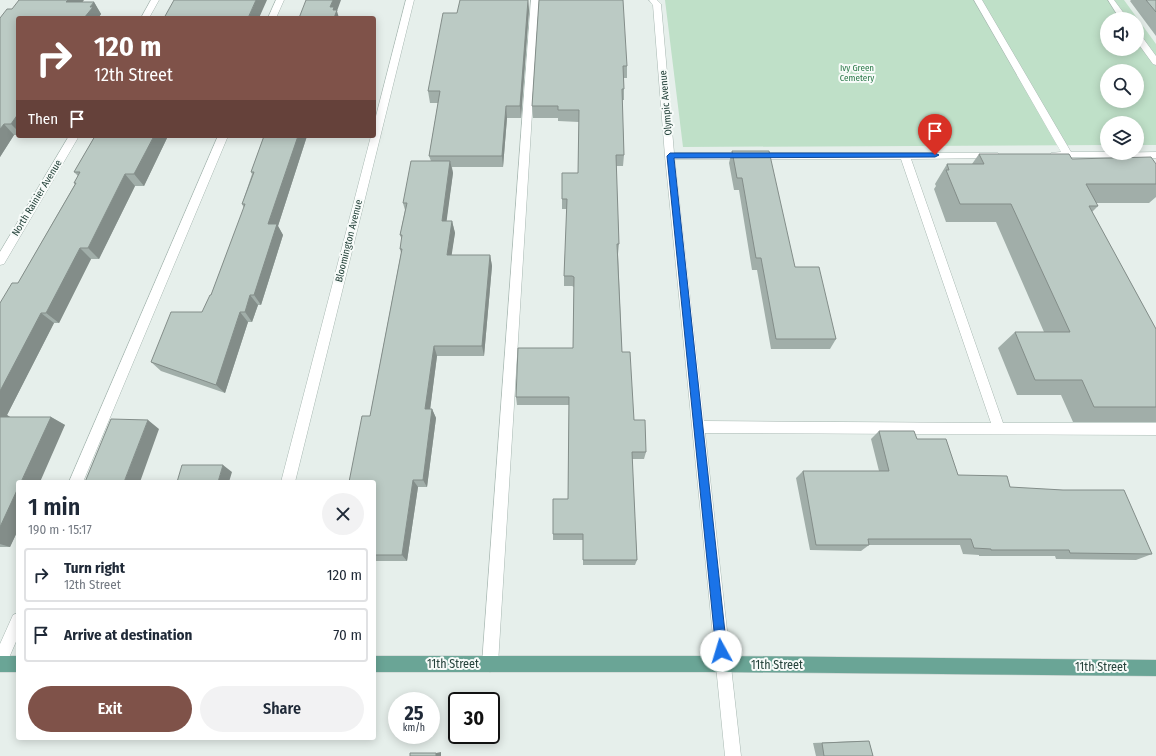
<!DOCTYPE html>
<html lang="en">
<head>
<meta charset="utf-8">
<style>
  :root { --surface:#fff; --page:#f2f2f3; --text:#1f2937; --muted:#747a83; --line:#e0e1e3; --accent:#7f5249 }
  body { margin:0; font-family:"Fira Sans Condensed",sans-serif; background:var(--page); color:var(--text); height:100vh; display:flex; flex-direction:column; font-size:15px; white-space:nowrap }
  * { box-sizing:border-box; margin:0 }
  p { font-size:13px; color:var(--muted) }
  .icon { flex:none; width:22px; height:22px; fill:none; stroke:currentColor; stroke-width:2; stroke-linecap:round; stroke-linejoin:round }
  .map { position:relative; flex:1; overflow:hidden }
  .panel { position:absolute; left:16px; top:480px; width:360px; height:260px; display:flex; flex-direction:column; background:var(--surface); border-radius:4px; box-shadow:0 2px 10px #0003 }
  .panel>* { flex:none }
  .guide { position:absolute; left:16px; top:16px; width:360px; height:122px; border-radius:4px; box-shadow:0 2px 10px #0003; background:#7f5249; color:#fff; overflow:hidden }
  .buttons { position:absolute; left:1100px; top:12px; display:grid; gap:8px }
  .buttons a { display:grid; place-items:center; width:44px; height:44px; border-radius:50%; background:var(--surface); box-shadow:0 2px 10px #0003; font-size:20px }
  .speed { position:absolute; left:388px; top:692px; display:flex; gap:8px; font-size:20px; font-weight:700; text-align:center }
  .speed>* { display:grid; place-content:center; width:52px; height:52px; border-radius:50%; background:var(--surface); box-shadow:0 2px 10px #0003; line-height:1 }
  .speed small { font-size:10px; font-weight:400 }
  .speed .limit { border:2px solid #111; border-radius:6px; background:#fff; color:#111 }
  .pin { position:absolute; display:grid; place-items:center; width:34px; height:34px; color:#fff; margin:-41px -17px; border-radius:50% 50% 50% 0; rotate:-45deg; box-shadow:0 0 4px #0007 }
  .pin .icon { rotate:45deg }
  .me { position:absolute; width:44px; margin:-22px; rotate:354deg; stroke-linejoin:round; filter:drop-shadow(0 0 3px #0008) }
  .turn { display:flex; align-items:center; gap:14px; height:84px; padding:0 12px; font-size:18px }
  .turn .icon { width:52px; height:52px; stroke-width:2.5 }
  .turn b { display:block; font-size:28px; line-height:34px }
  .then { display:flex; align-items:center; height:38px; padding:0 12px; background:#0003; gap:8px; font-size:15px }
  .round { display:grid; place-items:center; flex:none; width:42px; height:42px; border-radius:21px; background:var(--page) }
  .overview { display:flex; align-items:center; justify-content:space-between; height:68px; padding:0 12px }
  h1 { font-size:24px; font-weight:600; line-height:30px }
  .primary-button { display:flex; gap:8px; margin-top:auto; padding:8px 12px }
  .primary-button a { flex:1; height:46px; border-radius:24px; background:var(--accent); color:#fff; font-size:16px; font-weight:600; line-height:46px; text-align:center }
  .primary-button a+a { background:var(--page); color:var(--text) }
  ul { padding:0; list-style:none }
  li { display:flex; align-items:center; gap:12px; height:54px; margin:0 8px 6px; padding:0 4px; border:2px solid var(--line); border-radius:4px }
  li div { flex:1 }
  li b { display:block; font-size:15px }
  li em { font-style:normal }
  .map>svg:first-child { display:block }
  .green { fill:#bfe0c8; fill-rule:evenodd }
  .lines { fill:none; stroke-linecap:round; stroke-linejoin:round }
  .minor-casing { stroke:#a8b8b2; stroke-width:1 }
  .major-casing { stroke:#c2cac8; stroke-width:1 }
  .minor { fill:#fff; fill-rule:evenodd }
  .major { fill:#6aa596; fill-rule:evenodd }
  .wall { fill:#a1aea9 }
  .shaded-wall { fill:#838d89 }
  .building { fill:#bbcac4; stroke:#838d89 }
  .route { fill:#1a73e8; stroke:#114b97 }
  .labels { text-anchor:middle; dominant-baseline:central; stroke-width:4; stroke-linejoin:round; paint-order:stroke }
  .far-park-label { font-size:9px; fill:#2d7a4b; stroke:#f7fbf9 }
  .street-label { font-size:10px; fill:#24423a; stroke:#f7fbf9 }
  .near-street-label { font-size:12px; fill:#24423a; stroke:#f7fbf9 }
</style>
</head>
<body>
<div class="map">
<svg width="1156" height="756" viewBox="0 0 1156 756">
  <rect width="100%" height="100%" fill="#e6efeb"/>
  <path class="green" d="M665 0H1124L1156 44V145H1137V123H1107V145L683 147ZM1107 19H1137V49H1107ZM1107 71H1137V101H1107Z"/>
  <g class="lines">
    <defs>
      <path id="minor" d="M151 0H159L149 18H141Z
        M276 0H284L276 18H268Z
        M406 0H414L295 482H281L371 136H374V124Z
        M531 0H539L498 664 495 669 490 672 485 669 482 664Z
        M649 0H657L661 4 674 153H998L1000 155 995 158 911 159 1003 423H1156V435L705 433 741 756H725L665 156 653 5ZM675 159H901L991 423 704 421Z
        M974 0H982L1071 152H1107V153L1156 152V158L1051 157 1049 155 1051 153 1061 152Z
        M1108 0H1114L1128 19H1120Z
        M1137 34H1140L1156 56V65L1153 64 1137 42Z
        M69 136H79L4 264 0 265V252Z
        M218 136H228L83 482H69Z
        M18 613V637L5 667 0 670V644L13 615Z"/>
      <path id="major" d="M0 656H18V672H0Z
        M374 656H723L1156 660V676L723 672H374Z"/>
    </defs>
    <use href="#minor" class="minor-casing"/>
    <use href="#major" class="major-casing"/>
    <use href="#minor" class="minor"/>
    <use href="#major" class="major"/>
  </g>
  <path class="wall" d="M528 0 529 10 521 118H507L503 167H452L453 173 446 221H452L455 233 451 255H490L492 266 484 356H437L430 409H432L436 418 427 487H418L407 561H374V482L370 416 401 253 400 249 402 240 400 235 405 210 403 203 431 161 429 156 438 103H430L428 91 457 13Z
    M539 0 627 66V78H624V100H622L624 155 623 166H616L619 244 618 254 622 352 634 420 646 452 644 459H632L637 560 635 565H583V540H553V534L568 499 569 405H517L516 397 573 348 574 287 572 286H564V276L567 209H562V199L578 173 579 122 558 121V118H533L532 106Z
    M1131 0H1156V36L1130 1Z
    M82 2H94L101 14 99 17 100 18H18V135H14L0 157 1 17 12 9Z
    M95 136H180H168L144 186H135L99 259H91L59 323H54L7 415 10 417H51L65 425 18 482V530L10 547H0V303L18 283 75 184 74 183 78 176 74 172Z
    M264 136H307L278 226 283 235 261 305H258L252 322H248L225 393 161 371 151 362 202 312 211 295 244 208 242 204 252 174 251 172Z
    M732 151 795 267 836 339 830 349H771L757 270H752L739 190H734L729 163Z
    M979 154 1156 164V197L1149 203H1096L1098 206 1092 212 1156 329V422H1073L1061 395H1017L998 348 1015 332H1044L996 222H946L934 189 936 186 935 184 947 164H972Z
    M879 431 917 439 958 475 1010 487 1152 554 1136 560 1056 559 1055 556H979V555L963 554 960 545H869L861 551 810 550 796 478 803 471H879L871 439Z
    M859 741H869L873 756H816L813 743Z"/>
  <path class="shaded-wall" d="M68 0H84L74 14 66 2Z
    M256 0H267L259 18H248Z
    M333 0H341L337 11 339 18H334L330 7Z
    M528 0 529 10 521 118 520 106Z
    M94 2 101 14 99 17 100 18H84Z
    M506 106 507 118 503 167 502 156Z
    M18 114V131L11 124Z
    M4 124 14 135 0 157V129Z
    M154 136H168L144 186 134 174Z
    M298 136H307L278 226 283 235 261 305 254 295 268 224Z
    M450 161 453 173 445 233 442 221Z
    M125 174 135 186 99 259 88 248Z
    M452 221 455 233 450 266 447 255Z
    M80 248 91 259 59 323 46 313Z
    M490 255 492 266 484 356 482 346Z
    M250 295 258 305 252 322 245 312Z
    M240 312 248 322 225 393 216 385Z
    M41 313 54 323 7 415 13 419 0 420V391Z
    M434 346 437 356 429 418 425 409Z
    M432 409 436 418 427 487 423 480Z
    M51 417 65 425 40 482H21Z
    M148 420 159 429 140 482H124Z
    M223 465 232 472 229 482H218Z
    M413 480 418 487 407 561 402 555Z
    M18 488V530L10 547 0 544V527Z
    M441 752V756H436V753Z"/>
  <path class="building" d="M19 0H68L66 2H94L90 7H93L84 18H18V114L11 124H4L0 129V18L7 9H12Z
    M174 0H256L248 18H164Z
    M306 0H333L330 7H334L333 10H337L334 18H299Z
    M460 0H528L520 106H506L502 156H429L440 91H428L443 13H457Z
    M539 0H623L627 66H623L624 89H622L624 155H616L619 244H617L622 352H630L634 420H645L646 452H632L637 560H583V534H553V499H568L569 397H516L518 348H573L574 277 572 276H564L567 199H562V173H578L579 110H558V106H532Z
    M1146 0H1156V12Z
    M95 136H154L134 174H125L88 248H80L46 313H41L0 391V303L12 283H18L76 183H74L80 172H74Z
    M264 136H298L268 224H277L254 295H250L245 312H240L216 385 151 362 171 312H202L210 295H211L245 204H242L254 172H251Z
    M732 151H769L795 267H819L836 339H776L761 258H756L742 178H737Z
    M979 154H1069L1072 159 1151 157 1156 164V184H1086L1098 206H1089L1156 329V407H1094L1082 380H1035L1015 332H1070L1011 204H960L946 170H949L947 164H984Z
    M411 161H450L442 221H452L447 255H490L482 346H434L425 409H432L423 480H413L402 555H374V482H349L362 416H370L402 249H400L402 235H400L407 203H403Z
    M0 417H51L21 482H18V488L0 527Z
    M111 419 148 420 124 482H72H85Z
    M879 431H914L917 439H946L958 475 1007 476 1010 487 1063 490H1124L1152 554 1070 553 1069 550H991V549L974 548 971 539H868L869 545H816L803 471H889Z
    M182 465H223L218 482H177Z
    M869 741 873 756H824L822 743Z
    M410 753H436V756H410Z"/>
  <path class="route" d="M670 153H935L939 155 935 157 674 158 727 651 725 655 721 657 717 655 716 651 667 156Z"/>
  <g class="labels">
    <g class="far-park-label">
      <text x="857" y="68">Ivy Green<tspan x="857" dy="10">Cemetery</tspan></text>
    </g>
    <g class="street-label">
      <text transform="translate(666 103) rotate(-95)">Olympic Avenue</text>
      <text transform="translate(37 198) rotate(-59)">North Rainier Avenue</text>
      <text transform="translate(349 241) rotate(-76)">Bloomington Avenue</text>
    </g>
    <g class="near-street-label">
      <text x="453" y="664">11th Street</text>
      <text x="777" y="665">11th Street</text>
      <text x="1101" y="667">11th Street</text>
    </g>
  </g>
</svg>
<div class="buttons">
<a><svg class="icon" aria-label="sound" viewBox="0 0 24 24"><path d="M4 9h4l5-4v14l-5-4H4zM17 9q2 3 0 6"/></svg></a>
<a><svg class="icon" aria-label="search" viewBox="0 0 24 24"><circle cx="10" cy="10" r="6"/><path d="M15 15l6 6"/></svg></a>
<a><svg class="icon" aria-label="layers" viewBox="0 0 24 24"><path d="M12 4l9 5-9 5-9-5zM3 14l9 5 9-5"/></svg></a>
</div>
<div class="speed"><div>25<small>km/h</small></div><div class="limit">30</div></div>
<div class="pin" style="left:935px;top:155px;background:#d93025"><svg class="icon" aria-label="arrive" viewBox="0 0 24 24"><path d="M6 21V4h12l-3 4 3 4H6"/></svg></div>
<svg class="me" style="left:721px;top:651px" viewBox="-20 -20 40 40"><circle r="19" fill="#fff"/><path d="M0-13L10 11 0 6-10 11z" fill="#1a73e8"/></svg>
<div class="guide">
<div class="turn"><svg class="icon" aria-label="right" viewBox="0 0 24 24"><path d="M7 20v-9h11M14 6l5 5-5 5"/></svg><div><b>120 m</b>12th Street</div></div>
<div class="then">Then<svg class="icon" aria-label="arrive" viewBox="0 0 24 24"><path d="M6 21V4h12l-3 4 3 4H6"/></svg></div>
</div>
<section class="panel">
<div class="overview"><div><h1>1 min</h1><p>190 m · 15:17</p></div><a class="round"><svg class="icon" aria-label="close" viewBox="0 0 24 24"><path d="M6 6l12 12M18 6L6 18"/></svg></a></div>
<ul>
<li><svg class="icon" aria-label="right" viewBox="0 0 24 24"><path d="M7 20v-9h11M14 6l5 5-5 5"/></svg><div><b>Turn right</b><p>12th Street</p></div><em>120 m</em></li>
<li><svg class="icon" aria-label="arrive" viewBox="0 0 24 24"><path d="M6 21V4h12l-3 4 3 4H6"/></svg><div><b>Arrive at destination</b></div><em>70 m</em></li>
</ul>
<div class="primary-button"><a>Exit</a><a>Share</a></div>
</section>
</div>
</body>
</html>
